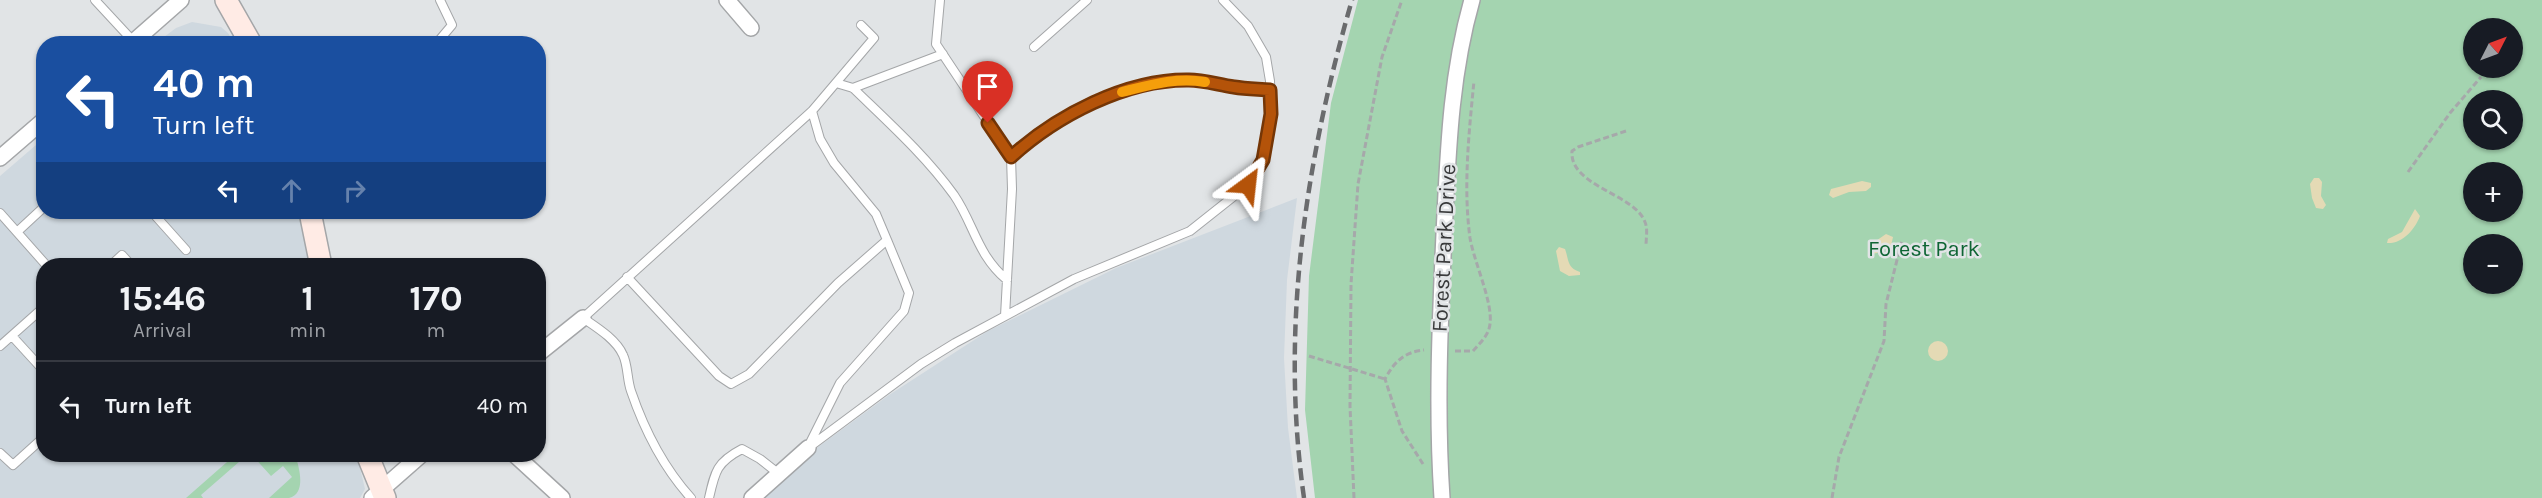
<!DOCTYPE html>
<html lang="en">
<head>
<meta charset="utf-8">
<style>
  :root { --surface:#171b24; --page:#20242c; --text:#f1f3f6; --muted:#9ea1a6; --line:#363941 }
  body { margin:0; font-family:Karla,sans-serif; background:var(--page); color:var(--text); height:100vh; display:flex; flex-direction:column; font-size:22px; white-space:nowrap }
  * { box-sizing:border-box; margin:0 }
  p { font-size:20px; color:var(--muted) }
  .icon { flex:none; width:33px; height:33px; fill:none; stroke:currentColor; stroke-width:2; stroke-linecap:round; stroke-linejoin:round }
  .map { position:relative; flex:1; overflow:hidden }
  .drawer { position:absolute; left:36px; top:258px; width:510px; height:204px; display:flex; flex-direction:column; background:var(--surface); border-radius:24px; box-shadow:0 2px 4px #0004 }
  .drawer>* { flex:none }
  .top-card { position:absolute; left:36px; top:36px; width:510px; height:183px; border-radius:24px; box-shadow:0 2px 4px #0004; background:#1a4fa0; color:#fff; overflow:hidden }
  .needle { width:39px; rotate:48deg }
  .tools { position:absolute; left:2463px; top:18px; display:grid; gap:12px }
  .tools a { display:grid; place-items:center; width:60px; height:60px; border-radius:50%; background:var(--surface); box-shadow:0 2px 4px #0004; font-size:30px }
  .pin { position:absolute; display:grid; place-items:center; width:51px; height:51px; color:#fff; margin:-62px -26px; border-radius:50% 50% 50% 0; rotate:-45deg; box-shadow:0 0 6px #0007 }
  .pin .icon { rotate:45deg }
  .me { position:absolute; width:66px; margin:-33px; rotate:30deg; stroke-linejoin:round; filter:drop-shadow(0 0 4px #0008) }
  .turn { display:flex; align-items:center; gap:21px; height:126px; padding:0 18px; font-size:27px }
  .turn .icon { width:78px; height:78px; stroke-width:2.5 }
  .turn b { display:block; font-size:42px; line-height:51px }
  .lanes { display:flex; align-items:center; height:57px; padding:0 18px; background:#0003; justify-content:center; gap:30px; direction:ltr }
  .lanes .off { opacity:.35 }
  .eta { display:flex; justify-content:space-evenly; align-items:center; height:102px; text-align:center }
  .eta b { font-size:36px; font-weight:700; line-height:42px }
  ul { padding:0; list-style:none }
  li { display:flex; align-items:center; gap:18px; height:90px; padding:0 18px; border-top:2px solid var(--line) }
  li div { flex:1 }
  li b { display:block; font-size:22px }
  li em { font-style:normal }
  .map>svg:first-child { display:block }
  .built { fill:#cfd8df }
  .green { fill:#a4d4b0; fill-rule:evenodd }
  .sand { fill:#e4dab5 }
  .lines { fill:none; stroke-linecap:round; stroke-linejoin:round }
  .lane-casing { stroke:#a4a6a8; stroke-width:10 }
  .street-casing { stroke:#a4a6a8; stroke-width:18 }
  .secondary-casing { stroke:#a4a6a8; stroke-width:24 }
  .path { stroke:#a6a8aa; stroke-width:3; stroke-dasharray:6 3; stroke-linecap:butt }
  .lane { stroke:#fff; stroke-width:8 }
  .street { stroke:#fff; stroke-width:15 }
  .secondary { stroke:#ffebe5; stroke-width:21 }
  .rail { stroke:#6a6b6d; stroke-width:4.5; stroke-dasharray:12 6; stroke-linecap:butt }
  .route-casing { stroke:#753606; stroke-width:15 }
  .route { stroke:#b45309; stroke-width:10 }
  .slow { stroke:#f59e0b; stroke-width:10 }
  .labels { text-anchor:middle; dominant-baseline:central; stroke-width:5; stroke-linejoin:round; paint-order:stroke }
  .street-label { font-size:22px; fill:#393a3b; stroke:#e1e4e6 }
  .park-label { font-size:22px; fill:#0e6534; stroke:#e1e4e6 }
</style>
</head>
<body>
<div class="map">
<svg width="2542" height="498" viewBox="0 0 2542 498">
  <rect width="100%" height="100%" fill="#e1e4e6"/>
  <path class="built" d="M192 22 221 27 228 33 234 43H156L176 28Z
    M43 139 44 212H298L311 265 44 266V454L357 455 365 489 360 498H0V176Z
    M1297 198 1287 280 1284 358 1288 428 1297 498H758L799 461 889 395 988 331 1116 268Z"/>
  <path class="green" d="M1358 0H2542V498H1315L1305 410 1309 276 1331 103ZM2474 28H2512V68H2474ZM2474 100H2512V140H2474ZM2474 172H2512V212H2474ZM2474 244H2512V284H2474Z
    M235 455H247L201 495 203 498H186Z
    M252 455H295C299 466 307 494 289 498 283 498 275 498 269 498L292 477 283 466 271 476Z"/>
  <path class="sand" d="M2314 178H2319L2322 182 2321 196 2326 205 2323 209 2316 208 2312 198 2310 184Z
    M1862 181 1871 183V187L1866 191 1849 192 1833 198 1829 195 1831 189Z
    M2415 209 2420 216C2415 229 2403 244 2387 243L2388 239 2402 232Z
    M1886 234 1893 237 1891 246 1877 253 1871 254 1868 250 1870 245Z
    M1559 247 1565 249C1569 260 1567 268 1580 272V275L1569 276 1560 271 1556 251Z
    M1928 351a10 10 0 1 1 20 0a10 10 0 1 1-20 0Z"/>
  <g class="lines">
    <defs>
      <path id="lane" d="M95 0 133 41
        M940 0 936 44 1011 157
        M436 44 452 25 440 0
        M1034 47 1087 0
        M836 83 853 88C888 122 925 155 954 195 974 224 977 255 1007 280
        M853 88 943 54
        M152 212 186 250
        M0 213 47 266
        M17 232 44 207
        M110 266 122 255 132 266
        M627 277 719 376 731 384 749 374 838 283 887 240 876 214 834 163 820 139 812 111
        M37 313 44 321
        M1005 316 1012 189 1011 157C1056 116 1126 79 1189 80 1204 80 1219 85 1234 87 1246 89 1258 89 1271 90
        M12 336 44 371
        M0 346 44 307
        M808 447 840 383 904 311 909 293 887 240
        M808 448 921 364 955 343 1074 279 1190 231 1248 185 1263 161 1271 114 1270 81 1266 57 1248 26 1223 0
        M0 453 13 465 44 437
        M691 498C663 467 644 429 631 391 627 380 628 365 623 355 616 339 596 327 583 318L812 111 874 38 861 25
        M709 498C715 471 717 462 742 449L760 459 779 474"/>
      <path id="street" d="M727 0 751 28
        M131 44 181 0
        M0 158 44 120
        M538 354 583 318
        M514 454 562 498
        M372 498 422 454
        M752 498 808 448
        M1442 498C1436 410 1440 322 1444 234 1448 155 1450 77 1472 0"/>
      <path id="secondary" d="M226 0 251 44
        M310 212 321 266
        M367 454 385 498"/>
    </defs>
    <use href="#lane" class="lane-casing"/>
    <use href="#street" class="street-casing"/>
    <use href="#secondary" class="secondary-casing"/>
    <path class="path" d="M1626 131 1578 147 1572 151C1569 186 1635 194 1645 222 1648 229 1646 238 1646 246
      M2408 172 2450 113 2481 77
      M1455 351H1473C1480 343 1489 335 1490 324 1493 302 1474 262 1470 238 1463 187 1469 132 1474 81
      M1309 356 1385 379
      M1423 464 1402 431 1385 379C1394 362 1404 352 1424 350
      M1354 498 1350 406 1351 284 1358 184 1382 57 1402 0
      M1832 498 1839 457 1884 341 1886 304 1902 240"/>
    <use href="#lane" class="lane"/>
    <use href="#street" class="street"/>
    <use href="#secondary" class="secondary"/>
    <path class="rail" d="M1304 498C1280 330 1305 162 1352 0"/>
  </g>
  <g class="lines">
    <defs>
      <path id="route" d="M988 123 1011 157C1056 116 1126 79 1189 80 1204 80 1219 85 1234 87 1246 89 1258 89 1270 90L1271 114 1263 160 1248 185"/>
    </defs>
    <use href="#route" class="route-casing"/>
    <use href="#route" class="route"/>
    <path class="slow" d="M1122 92C1150 85 1176 77 1205 82"/>
  </g>
  <g class="labels">
    <g class="street-label">
      <text transform="translate(1444 248) rotate(-87)">Forest Park Drive</text>
    </g>
    <g class="park-label">
      <text x="1924" y="249">Forest Park</text>
    </g>
  </g>
</svg>
<div class="tools">
<a><svg class="needle" viewBox="-14 -14 28 28"><path d="M0-13l5 13h-10z" fill="#e53935"/><path d="M0 13l5-13h-10z" fill="#9ea1a6"/></svg></a>
<a><svg class="icon" aria-label="search" viewBox="0 0 24 24"><circle cx="10" cy="10" r="6"/><path d="M15 15l6 6"/></svg></a>
<a>+</a>
<a>−</a>
</div>
<div class="pin" style="left:988px;top:123px;background:#d93025"><svg class="icon" aria-label="arrive" viewBox="0 0 24 24"><path d="M6 21V4h12l-3 4 3 4H6"/></svg></div>
<svg class="me" style="left:1248px;top:185px" viewBox="-20 -20 40 40"><path d="M0-17L14 15 0 8-14 15z" fill="#b45309" stroke="#fff" stroke-width="4"/></svg>
<div class="top-card">
<div class="turn"><svg class="icon" aria-label="left" viewBox="0 0 24 24"><path d="M17 20v-9H6M10 6l-5 5 5 5"/></svg><div><b>40 m</b>Turn left</div></div>
<div class="lanes"><svg class="icon" aria-label="left" viewBox="0 0 24 24"><path d="M17 20v-9H6M10 6l-5 5 5 5"/></svg><svg class="icon off" aria-label="ahead" viewBox="0 0 24 24"><path d="M12 20V5M6 11l6-6 6 6"/></svg><svg class="icon off" aria-label="right" viewBox="0 0 24 24"><path d="M7 20v-9h11M14 6l5 5-5 5"/></svg></div>
</div>
<section class="drawer">
<div class="eta">
<div><b>15:46</b><p>Arrival</p></div>
<div><b>1</b><p>min</p></div>
<div><b>170</b><p>m</p></div>
</div>
<ul>
<li><svg class="icon" aria-label="left" viewBox="0 0 24 24"><path d="M17 20v-9H6M10 6l-5 5 5 5"/></svg><div><b>Turn left</b></div><em>40 m</em></li>
</ul>
</section>
</div>
</body>
</html>
